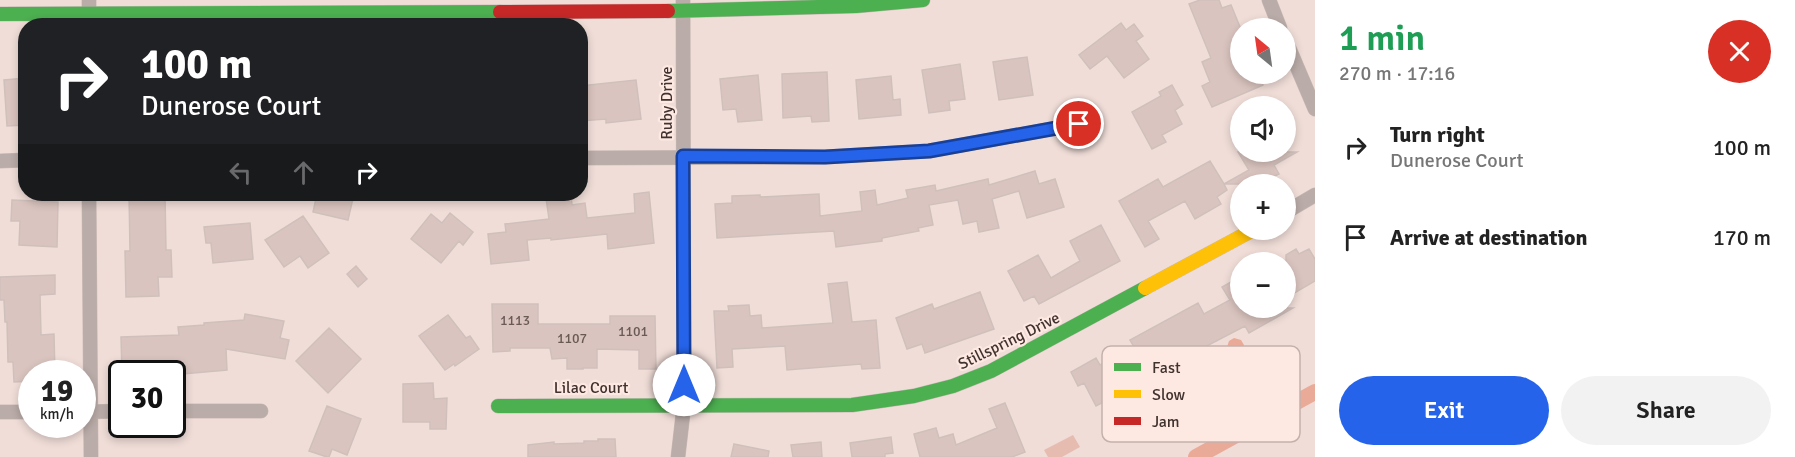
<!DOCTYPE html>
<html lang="en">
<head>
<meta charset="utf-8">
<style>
  :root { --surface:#fff; --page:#f2f2f2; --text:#222; --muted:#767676; --accent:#2563eb }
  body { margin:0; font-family:Signika,sans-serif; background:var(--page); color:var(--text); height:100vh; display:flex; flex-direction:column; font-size:22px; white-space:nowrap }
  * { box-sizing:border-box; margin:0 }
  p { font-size:20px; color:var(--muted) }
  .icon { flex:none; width:33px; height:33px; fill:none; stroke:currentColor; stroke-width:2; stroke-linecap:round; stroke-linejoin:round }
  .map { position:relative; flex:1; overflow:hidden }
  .panel { display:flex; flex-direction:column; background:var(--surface); width:480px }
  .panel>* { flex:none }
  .hud { position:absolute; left:18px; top:18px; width:570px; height:183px; border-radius:24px; box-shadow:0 3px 9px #0003; background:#202124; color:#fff; overflow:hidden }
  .needle { width:39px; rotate:331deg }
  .controls { position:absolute; left:1230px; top:18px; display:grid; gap:12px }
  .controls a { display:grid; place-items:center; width:66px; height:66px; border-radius:50%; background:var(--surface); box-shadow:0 3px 9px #0003; font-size:30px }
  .speed { position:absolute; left:18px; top:360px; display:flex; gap:12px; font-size:30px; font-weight:700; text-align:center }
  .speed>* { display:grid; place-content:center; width:78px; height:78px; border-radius:50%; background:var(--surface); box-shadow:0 3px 9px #0003; line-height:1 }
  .speed small { font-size:15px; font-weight:400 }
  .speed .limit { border:3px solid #111; border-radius:9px; background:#fff; color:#111 }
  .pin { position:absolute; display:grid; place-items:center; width:51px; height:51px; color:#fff; margin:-26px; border:3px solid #fff; border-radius:50%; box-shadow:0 2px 6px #0007 }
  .me { position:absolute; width:66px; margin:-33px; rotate:0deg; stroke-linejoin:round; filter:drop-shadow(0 0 4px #0008) }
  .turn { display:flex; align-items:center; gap:21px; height:126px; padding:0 24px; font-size:27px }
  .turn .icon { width:78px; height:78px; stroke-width:2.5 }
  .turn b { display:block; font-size:42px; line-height:51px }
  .lanes { display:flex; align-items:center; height:57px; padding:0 24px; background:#0003; justify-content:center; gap:30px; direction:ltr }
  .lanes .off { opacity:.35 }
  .round { display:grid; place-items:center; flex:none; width:63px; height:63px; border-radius:32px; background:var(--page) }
  .summary { display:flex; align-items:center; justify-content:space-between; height:102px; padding:0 24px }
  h1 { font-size:36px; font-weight:600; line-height:45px; color:#1e9e55 }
  .button { display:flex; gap:12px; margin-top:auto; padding:12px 24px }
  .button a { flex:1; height:69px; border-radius:36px; background:var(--accent); color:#fff; font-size:24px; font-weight:600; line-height:69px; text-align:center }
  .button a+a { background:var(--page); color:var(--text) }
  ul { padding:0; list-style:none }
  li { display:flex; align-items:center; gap:18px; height:90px; padding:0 24px }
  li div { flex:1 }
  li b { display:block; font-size:22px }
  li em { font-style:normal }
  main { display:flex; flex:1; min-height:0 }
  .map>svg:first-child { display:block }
  .green { fill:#e6bcb1 }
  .water { fill:#eaaa98 }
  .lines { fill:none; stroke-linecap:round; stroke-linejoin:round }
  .canal { stroke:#eaaa98; stroke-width:16 }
  .building { fill:#dac4bf; stroke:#cfc0bc; stroke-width:1.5 }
  .street-casing { stroke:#cbbcb8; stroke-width:15 }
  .fast-casing { stroke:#cbbcb8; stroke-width:15 }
  .slow-casing { stroke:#cbbcb8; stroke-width:15 }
  .jam-casing { stroke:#cbbcb8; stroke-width:15 }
  .street { stroke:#baaca8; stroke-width:14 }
  .fast { stroke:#4caf50; stroke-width:14 }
  .slow { stroke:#ffc107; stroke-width:14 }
  .jam { stroke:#c62828; stroke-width:14 }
  .route-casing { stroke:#184099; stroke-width:15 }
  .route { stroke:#2563eb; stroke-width:10 }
  .labels { text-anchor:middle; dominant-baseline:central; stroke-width:4.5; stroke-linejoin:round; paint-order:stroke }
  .number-label { font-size:14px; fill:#6a5a56 }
  .street-label { font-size:16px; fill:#40322f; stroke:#fde8e2 }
  .key { fill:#fde8e2; stroke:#c4b1ac; stroke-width:1.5 }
  .key-label { font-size:16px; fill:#40322f }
</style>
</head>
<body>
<main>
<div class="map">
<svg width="1315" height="457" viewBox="0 0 1315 457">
  <rect width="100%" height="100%" fill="#f0ddd8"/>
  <path class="green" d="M1073 435 1080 447 1062 457H1048L1044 450Z"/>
  <path class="water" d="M1234 338 1241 340 1244 345 1239 364C1234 366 1231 365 1228 361L1230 352 1227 347 1229 341Z"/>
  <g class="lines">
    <path class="canal" d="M1196 457 1315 392"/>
  </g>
  <path class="building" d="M1200 0H1219L1222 8 1231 5 1240 27V74H1259L1263 85 1212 107 1202 86 1210 82 1202 62 1211 58 1189 4Z
    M1121 23 1126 30 1134 24 1143 36 1136 41 1149 59 1124 78 1107 56 1090 69 1079 55Z
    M1027 57 1033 95 999 100 993 62Z
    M960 64 965 99 949 101 950 110 929 113 922 70Z
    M827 72 829 121 812 122 811 116 783 118 782 74Z
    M758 75 762 120 738 122 736 109 723 110 720 79Z
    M891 76 893 100 900 99 901 115 859 119 856 80Z
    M26 78V125L7 126 4 80Z
    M636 80 641 119 606 123V119L580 121V86Z
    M1172 85 1183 105 1175 110 1182 124 1162 135 1166 142 1152 149 1132 112 1161 96 1159 92Z
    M1238 152H1297L1274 165 1279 174 1260 184H1224L1227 190 1217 197 1221 204 1195 219 1185 201 1148 221 1159 239 1145 247 1119 201 1158 179 1163 187 1210 161 1224 184 1249 170Z
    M1035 171 1039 184 1055 179 1064 207 1027 218 1019 191 992 199 999 228 979 232 977 221 963 224 958 200 929 205 933 225 918 228 919 231 882 238V241L836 247 834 231 717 238 715 204 732 203V196L760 195V197L819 194 820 216 862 211 860 192 875 190 877 205 908 198 906 190 935 185 936 191 988 179 989 185Z
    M649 192 654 243 608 249 607 234 551 240V238L527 240 529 260 491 264 488 234 506 232 505 224 549 219 546 198 571 195 572 205 585 203 587 218 635 213 634 194Z
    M129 194H165L166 250H171L172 277H158L159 296 126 297 125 251H130Z
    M317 194H354L348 220 313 212Z
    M12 200 58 202 57 247 19 245 20 221H11Z
    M450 213 473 232 463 245 459 241 441 263 411 239 431 214 442 223Z
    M303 216 329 253 308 268 300 256 284 267 265 240Z
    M250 223 253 259 213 263 211 243H206L204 227Z
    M1101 225 1120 261 1039 304 1034 296 1024 301 1008 271 1038 255 1051 278 1080 261 1070 241Z
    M1296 249 1299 254 1309 249 1315 259V281L1286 298V255Z
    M356 266 367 279 358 287 347 274Z
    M55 275V294L40 295 41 335 54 334 55 374H32V381L14 382 13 362H8L7 322H5L4 300H0V277Z
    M1240 277V308H1293L1249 333 1245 326 1199 350 1197 347 1169 362 1175 372 1153 384 1150 377 1096 406 1084 383 1078 386 1071 372 1096 358 1100 365 1134 347 1130 340 1198 303 1204 314 1230 300 1222 287Z
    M847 282 852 322 876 320 880 368 862 369 861 364 787 370 785 346 732 349 733 367 717 368 714 311H729L728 306 749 305 750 316 761 315 762 328 833 323 828 284Z
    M980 292 994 329 925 353 922 344 907 349 896 318 932 304 934 309Z
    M492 304H538V324H610V316H655L656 369H639V350L597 349V368H583V369H567V358L552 359 550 348H510V351L493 352Z
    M245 314 284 321 280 338 289 340 285 359 226 349 227 370 182 374H122L121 337 179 335 178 327 204 325V323L244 320Z
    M448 315 466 338 470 336 479 349 455 366 454 364 445 370 419 336Z
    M329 328 361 359 328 393 296 361Z
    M433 383 434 399 447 398 446 429H430V422H403V384Z
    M1005 403 1025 452 1012 457H920L914 434 936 428 939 438 953 434 956 445 997 428 989 409Z
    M327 406 361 419 347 455 332 449 329 457H327L309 451Z
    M891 437 893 453 885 454V457H852L850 443Z
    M598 439H615L616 457H528V445L554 442V444L584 443V441H598Z
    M821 442 822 457H793L791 445Z
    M734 444 769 451 768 457H731Z"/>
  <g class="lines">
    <defs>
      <path id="street" d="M89 0V26
        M1269 0 1280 28
        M1286 41 1315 109
        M580 158 825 157 929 151 1079 124
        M0 161 26 160
        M89 194 91 457
        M1286 212 1315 195
        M172 411H261
        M0 412H32
        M82 412 122 411
        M678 457 684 405 683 0"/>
      <path id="fast" d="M668 11 856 6 923 0
        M0 14 500 12
        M498 406 852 405 914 396 953 386 991 371 1145 288"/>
      <path id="slow" d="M1145 288 1253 230"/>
      <path id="jam" d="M500 12 668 11"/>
    </defs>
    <use href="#street" class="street-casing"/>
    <use href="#fast" class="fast-casing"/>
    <use href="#slow" class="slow-casing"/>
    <use href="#jam" class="jam-casing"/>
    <use href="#street" class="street"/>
    <use href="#fast" class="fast"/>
    <use href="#slow" class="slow"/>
    <use href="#jam" class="jam"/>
  </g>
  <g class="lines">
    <defs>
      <path id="route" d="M684 385 683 156 825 157 929 151 1079 124"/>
    </defs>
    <use href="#route" class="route-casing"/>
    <use href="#route" class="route"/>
  </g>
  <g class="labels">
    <g class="number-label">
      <text x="515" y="320">1113</text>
      <text x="633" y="331">1101</text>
      <text x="572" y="338">1107</text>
    </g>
    <g class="street-label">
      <text transform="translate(667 103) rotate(-90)">Ruby Drive</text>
      <text transform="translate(1009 341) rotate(-26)">Stillspring Drive</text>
      <text x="591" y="388">Lilac Court</text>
    </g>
  </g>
  <rect x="1102" y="346" width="198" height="96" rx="9" class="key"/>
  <rect x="1114" y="363" width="27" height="8" fill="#4caf50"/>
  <rect x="1114" y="390" width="27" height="8" fill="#ffc107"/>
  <rect x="1114" y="417" width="27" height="8" fill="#c62828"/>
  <g class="key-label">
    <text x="1152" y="373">Fast</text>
    <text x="1152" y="400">Slow</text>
    <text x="1152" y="427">Jam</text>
  </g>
</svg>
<div class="controls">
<a><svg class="needle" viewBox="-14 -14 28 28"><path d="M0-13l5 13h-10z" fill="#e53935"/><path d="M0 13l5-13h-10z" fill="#767676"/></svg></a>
<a><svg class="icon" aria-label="sound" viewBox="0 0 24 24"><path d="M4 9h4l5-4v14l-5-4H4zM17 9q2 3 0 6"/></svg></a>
<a>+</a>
<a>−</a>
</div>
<div class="speed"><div>19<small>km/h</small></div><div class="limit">30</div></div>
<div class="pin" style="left:1079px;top:124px;background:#d93025"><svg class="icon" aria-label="arrive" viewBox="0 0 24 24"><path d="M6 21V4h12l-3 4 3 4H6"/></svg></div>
<svg class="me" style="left:684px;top:385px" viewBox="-20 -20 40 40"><circle r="19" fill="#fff"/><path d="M0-13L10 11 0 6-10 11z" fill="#2563eb"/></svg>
<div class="hud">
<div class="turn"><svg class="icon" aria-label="right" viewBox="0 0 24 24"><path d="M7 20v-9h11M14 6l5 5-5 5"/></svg><div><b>100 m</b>Dunerose Court</div></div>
<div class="lanes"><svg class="icon off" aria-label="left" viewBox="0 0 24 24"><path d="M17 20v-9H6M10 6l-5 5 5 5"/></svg><svg class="icon off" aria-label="ahead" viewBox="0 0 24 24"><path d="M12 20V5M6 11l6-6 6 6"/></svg><svg class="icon" aria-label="right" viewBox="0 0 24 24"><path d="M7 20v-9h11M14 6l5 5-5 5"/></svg></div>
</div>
</div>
<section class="panel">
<div class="summary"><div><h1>1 min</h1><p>270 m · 17:16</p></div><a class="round" style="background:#d93025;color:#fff"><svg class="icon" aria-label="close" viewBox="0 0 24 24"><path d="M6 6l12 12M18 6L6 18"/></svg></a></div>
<ul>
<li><svg class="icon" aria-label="right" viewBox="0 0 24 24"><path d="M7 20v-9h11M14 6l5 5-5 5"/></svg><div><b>Turn right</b><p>Dunerose Court</p></div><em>100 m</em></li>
<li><svg class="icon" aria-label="arrive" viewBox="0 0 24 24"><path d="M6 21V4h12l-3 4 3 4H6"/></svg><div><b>Arrive at destination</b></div><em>170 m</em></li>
</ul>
<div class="button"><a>Exit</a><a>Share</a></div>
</section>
</main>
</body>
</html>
